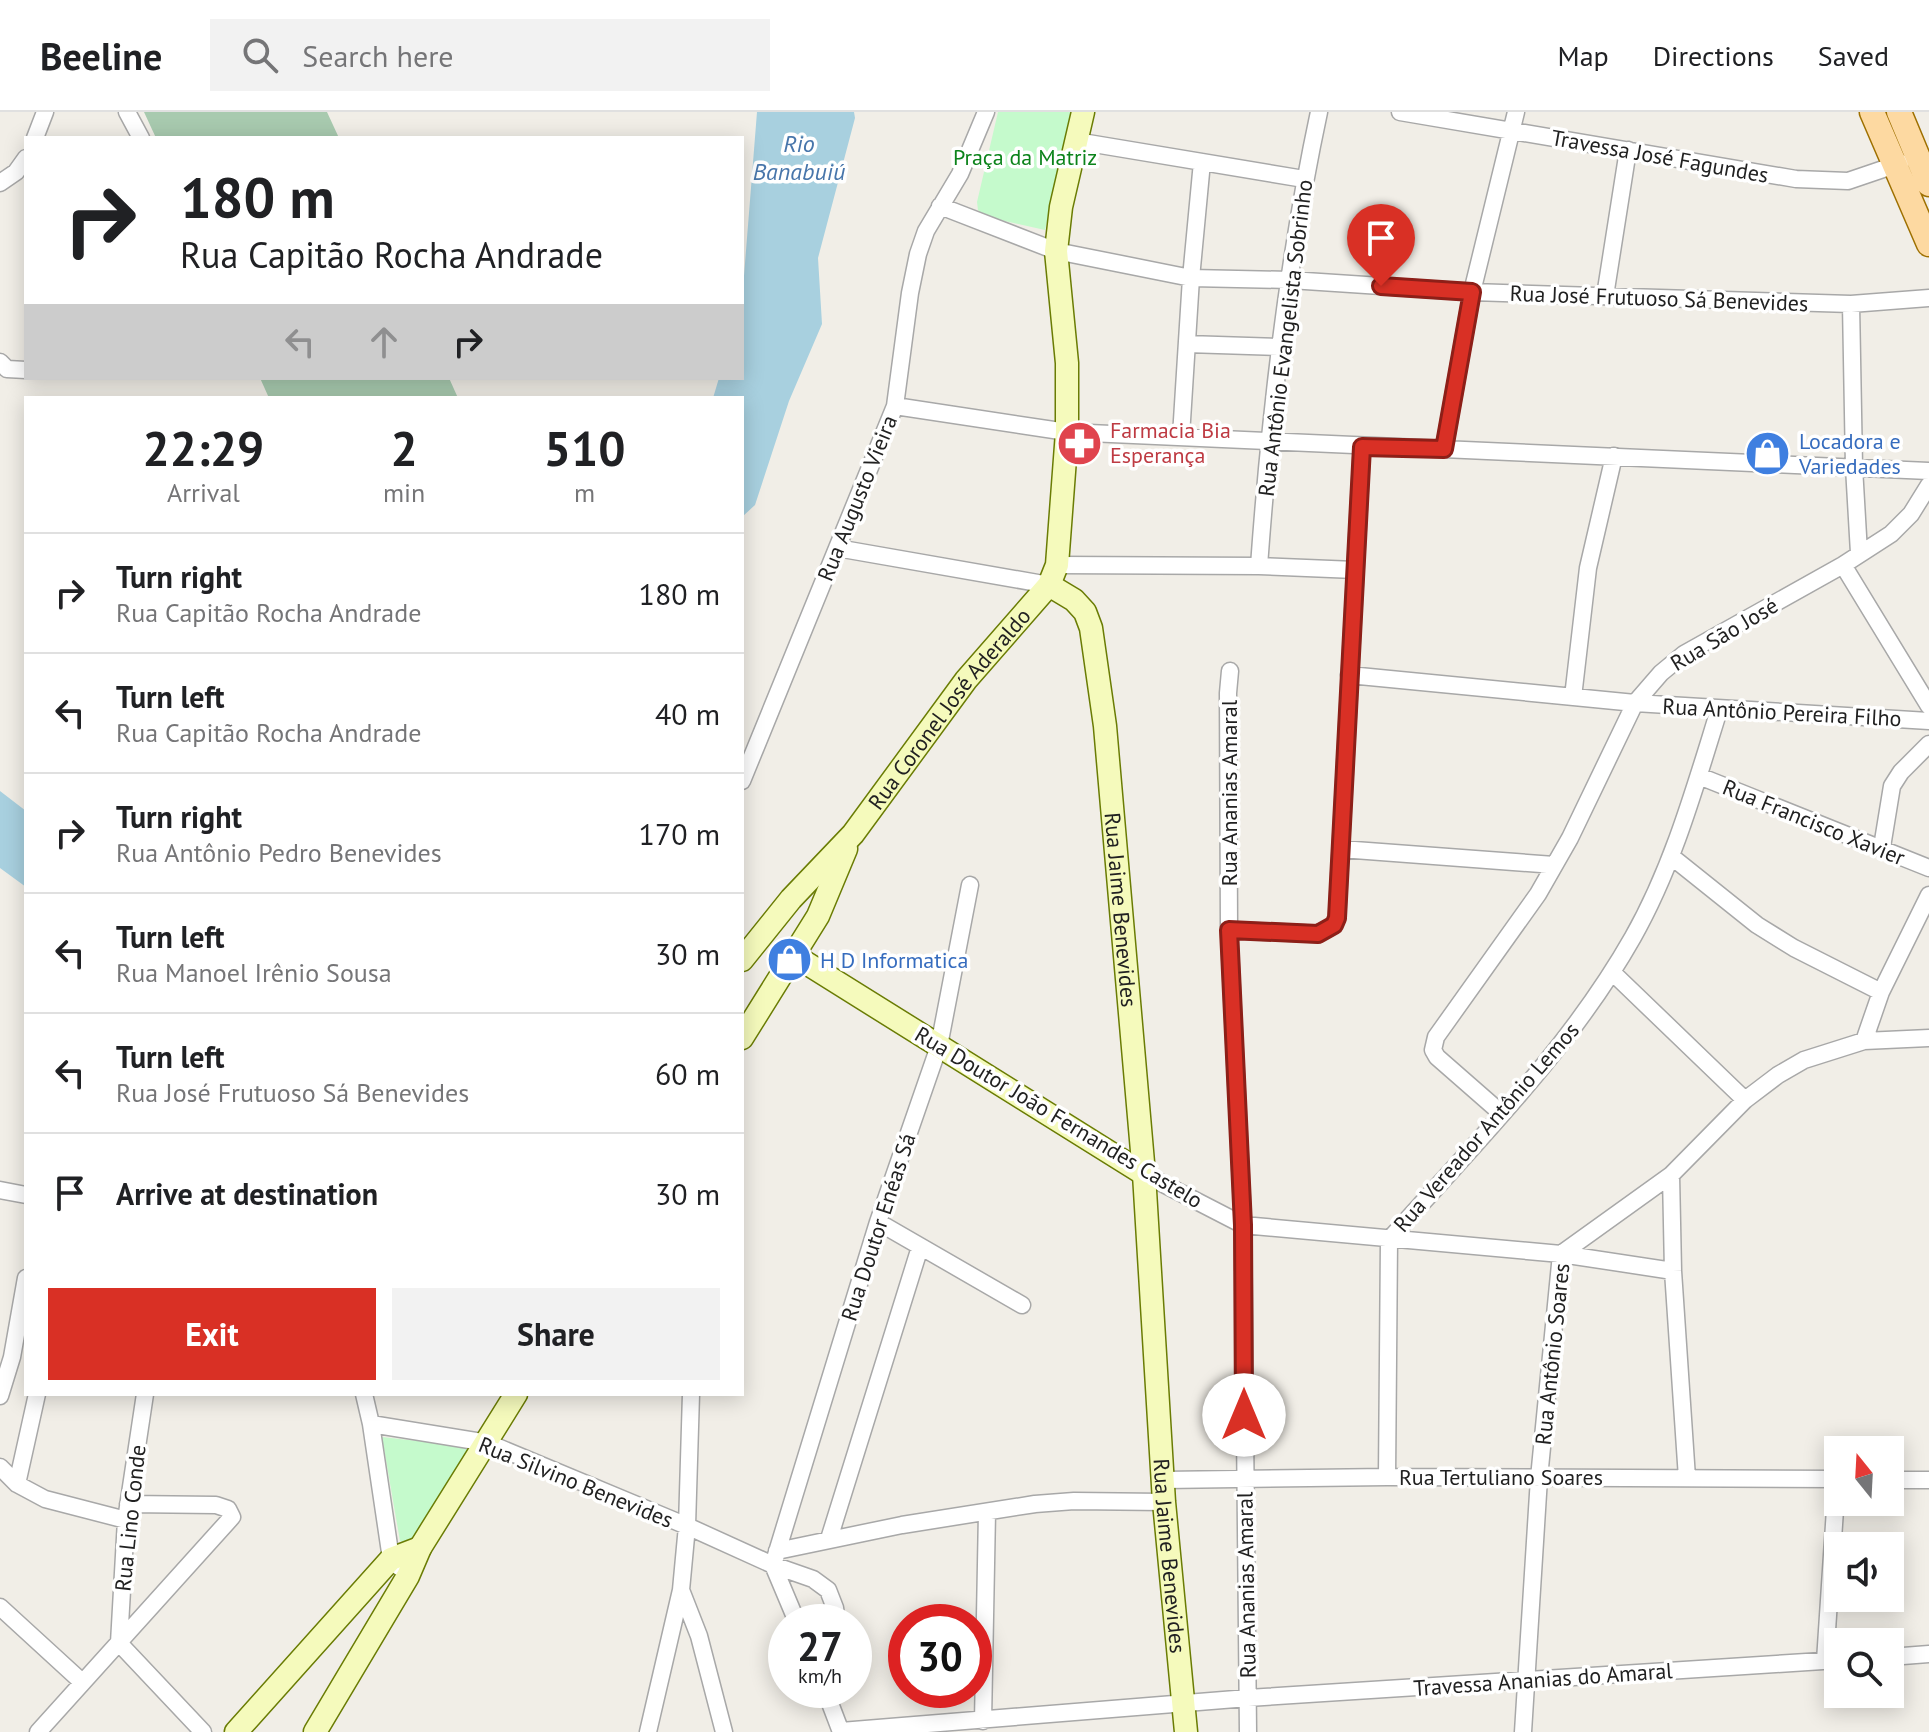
<!DOCTYPE html>
<html lang="en">
<head>
<meta charset="utf-8">
<style>
  :root { --surface:#fff; --page:#f2f2f2; --text:#202124; --muted:#757577; --line:#e0e0e0; --accent:#d93025 }
  body { margin:0; font-family:"PT Sans",sans-serif; background:var(--page); color:var(--text); height:100vh; display:flex; flex-direction:column; font-size:30px; white-space:nowrap }
  * { box-sizing:border-box; margin:0 }
  p { font-size:26px; color:var(--muted) }
  .icon { flex:none; width:44px; height:44px; fill:none; stroke:currentColor; stroke-width:2; stroke-linecap:round; stroke-linejoin:round }
  .map { position:relative; flex:1; overflow:hidden }
  .panel { position:absolute; left:24px; top:284px; width:720px; height:1000px; display:flex; flex-direction:column; background:var(--surface); border-radius:0px; box-shadow:0 4px 20px #0003 }
  .panel>* { flex:none }
  .guide { position:absolute; left:24px; top:24px; width:720px; height:244px; border-radius:0px; box-shadow:0 4px 20px #0003; background:#fff; color:var(--text); overflow:hidden }
  .needle { width:52px; rotate:342deg }
  .tools { position:absolute; left:1824px; top:1324px; display:grid; gap:16px }
  .tools a { display:grid; place-items:center; width:80px; height:80px; border-radius:0px; background:var(--surface); box-shadow:0 4px 20px #0003; font-size:40px }
  .speed { position:absolute; left:768px; top:1492px; display:flex; gap:16px; font-size:40px; font-weight:700; text-align:center }
  .speed>* { display:grid; place-content:center; width:104px; height:104px; border-radius:50%; background:var(--surface); box-shadow:0 4px 20px #0003; line-height:1 }
  .speed small { font-size:20px; font-weight:400 }
  .speed .limit { border:12px solid #d22; background:#fff; color:#111 }
  .pin { position:absolute; display:grid; place-items:center; width:68px; height:68px; color:#fff; margin:-82px -34px; border-radius:50% 50% 50% 0; rotate:-45deg; box-shadow:0 0 8px #0007 }
  .pin .icon { rotate:45deg }
  .me { position:absolute; width:88px; margin:-44px; rotate:0deg; stroke-linejoin:round; filter:drop-shadow(0 0 6px #0008) }
  .turn { display:flex; align-items:center; gap:28px; height:168px; padding:0 24px; font-size:36px }
  .turn .icon { width:104px; height:104px; stroke-width:2.5 }
  .turn b { display:block; font-size:56px; line-height:68px }
  .lanes { display:flex; align-items:center; height:76px; padding:0 24px; background:#0003; justify-content:center; gap:40px; direction:ltr }
  .lanes .off { opacity:.35 }
  .eta { display:flex; justify-content:space-evenly; align-items:center; height:136px; text-align:center }
  .eta b { font-size:48px; font-weight:600; line-height:56px }
  .primary-button { display:flex; gap:16px; margin-top:auto; padding:16px 24px }
  .primary-button a { flex:1; height:92px; border-radius:0px; background:var(--accent); color:#fff; font-size:32px; font-weight:600; line-height:92px; text-align:center }
  .primary-button a+a { background:var(--page); color:var(--text) }
  ul { padding:0; list-style:none }
  li { display:flex; align-items:center; gap:24px; height:120px; padding:0 24px; border-top:2px solid var(--line) }
  li div { flex:1 }
  li b { display:block; font-size:30px }
  li em { font-style:normal }
  header { display:flex; align-items:center; gap:48px; box-sizing:border-box; height:112px; padding:0 40px; background:var(--surface); border-bottom:2px solid var(--line) }
  header strong { font-size:38px }
  nav { display:flex; gap:44px; margin-inline-start:auto; font-size:28px }
  .search { width:560px; height:72px; background:var(--page); display:flex; align-items:center; gap:20px; box-sizing:border-box; padding:0 28px; border-radius:0px; color:var(--muted); font-size:30px }
  .map>svg:first-child { display:block }
  .cemetery { fill:#a8caaf }
  .park { fill:#c5facc }
  .water { fill:#a8d0df }
  .lines { fill:none; stroke-linecap:round; stroke-linejoin:round }
  .street-casing { stroke:#a8a8a8; stroke-width:19 }
  .secondary-casing { stroke:#6a7c04; stroke-width:25 }
  .primary-casing { stroke:#9e7000; stroke-width:27 }
  .street { stroke:#fff; stroke-width:16 }
  .secondary { stroke:#f5fabc; stroke-width:22 }
  .primary { stroke:#fdd9a1; stroke-width:24 }
  .route-casing { stroke:#8d1f18; stroke-width:20 }
  .route { stroke:#d93025; stroke-width:14 }
  .labels { text-anchor:middle; dominant-baseline:central; stroke-width:7; stroke-linejoin:round; paint-order:stroke }
  .street-label { font-size:22px; fill:#212121; stroke:#fff }
  .park-label { font-size:22px; fill:#0b831a; stroke:#fff }
  .health-label { font-size:22px; fill:#be3a42; stroke:#fff; text-anchor:start }
  .shop-label { font-size:22px; fill:#366cbe; stroke:#fff; text-anchor:start }
  .water-label { font-size:24px; font-style:italic; fill:#4876ab; stroke:#fff }
</style>
</head>
<body>
<header>
<strong>Beeline</strong>
<div class="search"><svg class="icon" aria-label="search" viewBox="0 0 24 24"><circle cx="10" cy="10" r="6"/><path d="M15 15l6 6"/></svg>Search here</div>
<nav><a>Map</a><a>Directions</a><a>Saved</a></nav>
</header>
<div class="map">
<svg width="1929" height="1620" viewBox="0 0 1929 1620">
  <rect width="100%" height="100%" fill="#f1eee7"/>
  <path class="cemetery" d="M144 0H327L339 26H156Z
    M260 266H449L458 286H269Z"/>
  <path class="park" d="M998 0H1073L1045 118 983 104 978 98 977 90Z
    M382 1325 471 1335 411 1432 400 1429Z"/>
  <path class="water" d="M757 0H854L855 6 818 146 822 212 789 289 755 393 742 405V286H713L719 266H742V189Z
    M0 679 26 699V775L0 756Z"/>
  <g class="lines">
    <defs>
      <path id="street" d="M127 0 141 26
        M1400 0 1796 67 1848 69 1901 51
        M35 26 45 0
        M1076 29 1304 67
        M0 71 16 60 26 46
        M940 94 1056 139 1191 166 1290 168 1472 180 1851 192 1929 186
        M1605 184 1628 38
        M1851 192 1854 355 1859 441
        M1187 232 1281 235
        M0 250 7 257 26 258
        M895 294 1067 320 1929 359
        M1181 324 1191 166 1202 50
        M1444 337 1472 180 1516 0
        M837 436 1049 473
        M1057 453 1259 454 1355 458
        M1843 453 1929 594
        M1259 454C1270 302 1287 149 1319 0
        M1230 559 1228 581 1229 818 1243 1113 1248 1620
        M1349 563 1635 591 1929 609
        M1573 585 1588 456 1614 344
        M1699 664 1929 756
        M742 669 895 294 910 181 918 142 926 119 960 62 986 0
        M1882 735 1892 674 1901 660 1929 632
        M1341 737 1554 753
        M1672 745 1757 813 1794 836 1881 880
        M1229 818 1318 822 1334 813 1337 806 1362 335
        M1612 860 1745 988
        M1864 929 1881 880 1929 783
        M1501 1001 1437 945 1433 938 1436 925 1538 782 1570 726 1635 591 1661 561 1684 542 1843 453 1891 422 1911 402 1929 373
        M1144 1062 1243 1113 1561 1142 1673 1159
        M1671 1063 1673 1159 1687 1366
        M0 1078 26 1083
        M878 1110 1022 1193
        M145 1282 126 1408 119 1531 203 1620
        M364 1282 371 1312 391 1447 399 1455
        M0 1284 12 1245 26 1166
        M371 1312 488 1331 687 1414 773 1453 813 1467 828 1478 835 1496 837 1510
        M0 1355 17 1372 45 1387 126 1408
        M1387 1365 1389 1128C1475 1031 1569 938 1633 825 1673 754 1695 675 1719 598
        M1164 1368 1387 1365 1838 1367
        M1890 1368H1929
        M17 1372 37 1282
        M829 1427 920 1135
        M777 1439 902 1413 1035 1392 1074 1389 1164 1390
        M773 1453 878 1110 939 934 970 773
        M773 1453 797 1510
        M681 1478 699 1524 724 1620
        M0 1495 82 1570
        M1890 1545 1929 1542
        M1825 1549 1837 1367
        M825 1578 841 1620
        M983 1609 987 1400
        M841 1619 1248 1586 1838 1548
        M38 1620 232 1405 228 1397 216 1393 128 1392
        M648 1620 681 1478 687 1414 691 1282
        M1523 1620 1539 1366 1561 1142 1671 1063 1745 988 1778 963 1804 948 1864 929 1929 926"/>
      <g id="secondary">
        <path id="s1" d="M1049 473 1074 488 1085 500 1091 516 1105 614 1144 1062 1164 1390 1186 1620"/>
        <path d="M795 844 1144 1062"/>
        <path id="s2" d="M742 848 791 787 853 722 966 568 1049 473 1057 453 1067 320V251L1056 139 1061 95 1083 0"/>
        <path d="M742 926 818 804 846 737"/>
        <path d="M236 1620 391 1447 420 1436"/>
        <path d="M315 1620 408 1464 420 1436 516 1282"/>
      </g>
      <path id="primary" d="M1872 0 1929 132
        M1899 0 1929 72"/>
    </defs>
    <use href="#street" class="street-casing"/>
    <use href="#secondary" class="secondary-casing"/>
    <use href="#primary" class="primary-casing"/>
    <use href="#street" class="street"/>
    <use href="#secondary" class="secondary"/>
    <use href="#primary" class="primary"/>
  </g>
  <g class="lines">
    <defs>
      <path id="route" d="M1244 1303 1243 1113 1229 818 1318 822 1334 813 1337 806 1362 335 1444 337 1472 180 1381 174"/>
    </defs>
    <use href="#route" class="route-casing"/>
    <use href="#route" class="route"/>
  </g>
  <defs>
    <symbol id="pharmacy-disc" viewBox="-11 -11 22 22"><circle r="9.5" fill="#e0444e" stroke="#fff"/><path d="M-2-6h4v4h4v4h-4v4h-4v-4h-4v-4h4Z" fill="#fff"/></symbol>
    <symbol id="shop-disc" viewBox="-11 -11 22 22"><circle r="9.5" fill="#3f7fe0" stroke="#fff"/><path d="M-5-2.5h2.3a2.7 3.5 0 0 1 5.4 0H5L5.5 6h-11ZM-1.5-2.5h3a1.5 2.3 0 0 0-3 0Z" fill="#fff"/></symbol>
  </defs>
  <g fill-rule="evenodd">
    <use href="#pharmacy-disc" x="1054" y="306" width="51" height="51"/>
    <use href="#shop-disc" x="1742" y="316" width="51" height="51"/>
    <use href="#shop-disc" x="764" y="822" width="51" height="51"/>
  </g>
  <g class="labels">
    <g class="street-label">
      <text transform="translate(1660 44) rotate(10)">Travessa José Fagundes</text>
      <text transform="translate(1659 186) rotate(2)">Rua José Frutuoso Sá Benevides</text>
      <text transform="translate(1285 226) rotate(-83)">Rua Antônio Evangelista Sobrinho</text>
      <text transform="translate(857 386) rotate(-68)">Rua Augusto Vieira</text>
      <text transform="translate(1724 522) rotate(-31)">Rua São José</text>
      <text stroke="none"><textPath href="#s2" startOffset="326">Rua Coronel José Aderaldo</textPath></text>
      <text transform="translate(1782 600) rotate(3)">Rua Antônio Pereira Filho</text>
      <text transform="translate(1229 681) rotate(-90)">Rua Ananias Amaral</text>
      <text transform="translate(1814 710) rotate(22)">Rua Francisco Xavier</text>
      <text stroke="none"><textPath href="#s1" startOffset="346">Rua Jaime Benevides</textPath></text>
      <text transform="translate(1059 1005) rotate(31)">Rua Doutor João Fernandes Castelo</text>
      <text transform="translate(1486 1015) rotate(-49)">Rua Vereador Antônio Lemos</text>
      <text transform="translate(878 1115) rotate(-72)">Rua Doutor Enéas Sá</text>
      <text transform="translate(1552 1242) rotate(-84)">Rua Antônio Soares</text>
      <text x="1501" y="1365">Rua Tertuliano Soares</text>
      <text transform="translate(576 1370) rotate(22)">Rua Silvino Benevides</text>
      <text transform="translate(130 1406) rotate(-84)">Rua Lino Conde</text>
      <text stroke="none"><textPath href="#s1" startOffset="994">Rua Jaime Benevides</textPath></text>
      <text transform="translate(1246 1473) rotate(-91)">Rua Ananias Amaral</text>
      <text transform="translate(1543 1567) rotate(-4)">Travessa Ananias do Amaral</text>
    </g>
    <g class="park-label">
      <text x="1025" y="45">Praça da Matriz</text>
    </g>
    <g class="health-label">
      <text x="1110" y="318">Farmacia Bia<tspan x="1110" dy="25">Esperança</tspan></text>
    </g>
    <g class="shop-label">
      <text x="1799" y="329">Locadora e<tspan x="1799" dy="25">Variedades</tspan></text>
      <text x="820" y="848">H D Informatica</text>
    </g>
    <g class="water-label">
      <text x="799" y="31">Rio<tspan x="799" dy="28">Banabuiú</tspan></text>
    </g>
  </g>
</svg>
<div class="tools">
<a><svg class="needle" viewBox="-14 -14 28 28"><path d="M0-13l5 13h-10z" fill="#e53935"/><path d="M0 13l5-13h-10z" fill="#757577"/></svg></a>
<a><svg class="icon" aria-label="sound" viewBox="0 0 24 24"><path d="M4 9h4l5-4v14l-5-4H4zM17 9q2 3 0 6"/></svg></a>
<a><svg class="icon" aria-label="search" viewBox="0 0 24 24"><circle cx="10" cy="10" r="6"/><path d="M15 15l6 6"/></svg></a>
</div>
<div class="speed"><div>27<small>km/h</small></div><div class="limit">30</div></div>
<div class="pin" style="left:1381px;top:174px;background:#d93025"><svg class="icon" aria-label="arrive" viewBox="0 0 24 24"><path d="M6 21V4h12l-3 4 3 4H6"/></svg></div>
<svg class="me" style="left:1244px;top:1303px" viewBox="-20 -20 40 40"><circle r="19" fill="#fff"/><path d="M0-13L10 11 0 6-10 11z" fill="#d93025"/></svg>
<div class="guide">
<div class="turn"><svg class="icon" aria-label="right" viewBox="0 0 24 24"><path d="M7 20v-9h11M14 6l5 5-5 5"/></svg><div><b>180 m</b>Rua Capitão Rocha Andrade</div></div>
<div class="lanes"><svg class="icon off" aria-label="left" viewBox="0 0 24 24"><path d="M17 20v-9H6M10 6l-5 5 5 5"/></svg><svg class="icon off" aria-label="ahead" viewBox="0 0 24 24"><path d="M12 20V5M6 11l6-6 6 6"/></svg><svg class="icon" aria-label="right" viewBox="0 0 24 24"><path d="M7 20v-9h11M14 6l5 5-5 5"/></svg></div>
</div>
<section class="panel">
<div class="eta">
<div><b>22:29</b><p>Arrival</p></div>
<div><b>2</b><p>min</p></div>
<div><b>510</b><p>m</p></div>
</div>
<ul>
<li><svg class="icon" aria-label="right" viewBox="0 0 24 24"><path d="M7 20v-9h11M14 6l5 5-5 5"/></svg><div><b>Turn right</b><p>Rua Capitão Rocha Andrade</p></div><em>180 m</em></li>
<li><svg class="icon" aria-label="left" viewBox="0 0 24 24"><path d="M17 20v-9H6M10 6l-5 5 5 5"/></svg><div><b>Turn left</b><p>Rua Capitão Rocha Andrade</p></div><em>40 m</em></li>
<li><svg class="icon" aria-label="right" viewBox="0 0 24 24"><path d="M7 20v-9h11M14 6l5 5-5 5"/></svg><div><b>Turn right</b><p>Rua Antônio Pedro Benevides</p></div><em>170 m</em></li>
<li><svg class="icon" aria-label="left" viewBox="0 0 24 24"><path d="M17 20v-9H6M10 6l-5 5 5 5"/></svg><div><b>Turn left</b><p>Rua Manoel Irênio Sousa</p></div><em>30 m</em></li>
<li><svg class="icon" aria-label="left" viewBox="0 0 24 24"><path d="M17 20v-9H6M10 6l-5 5 5 5"/></svg><div><b>Turn left</b><p>Rua José Frutuoso Sá Benevides</p></div><em>60 m</em></li>
<li><svg class="icon" aria-label="arrive" viewBox="0 0 24 24"><path d="M6 21V4h12l-3 4 3 4H6"/></svg><div><b>Arrive at destination</b></div><em>30 m</em></li>
</ul>
<div class="primary-button"><a>Exit</a><a>Share</a></div>
</section>
</div>
</body>
</html>
